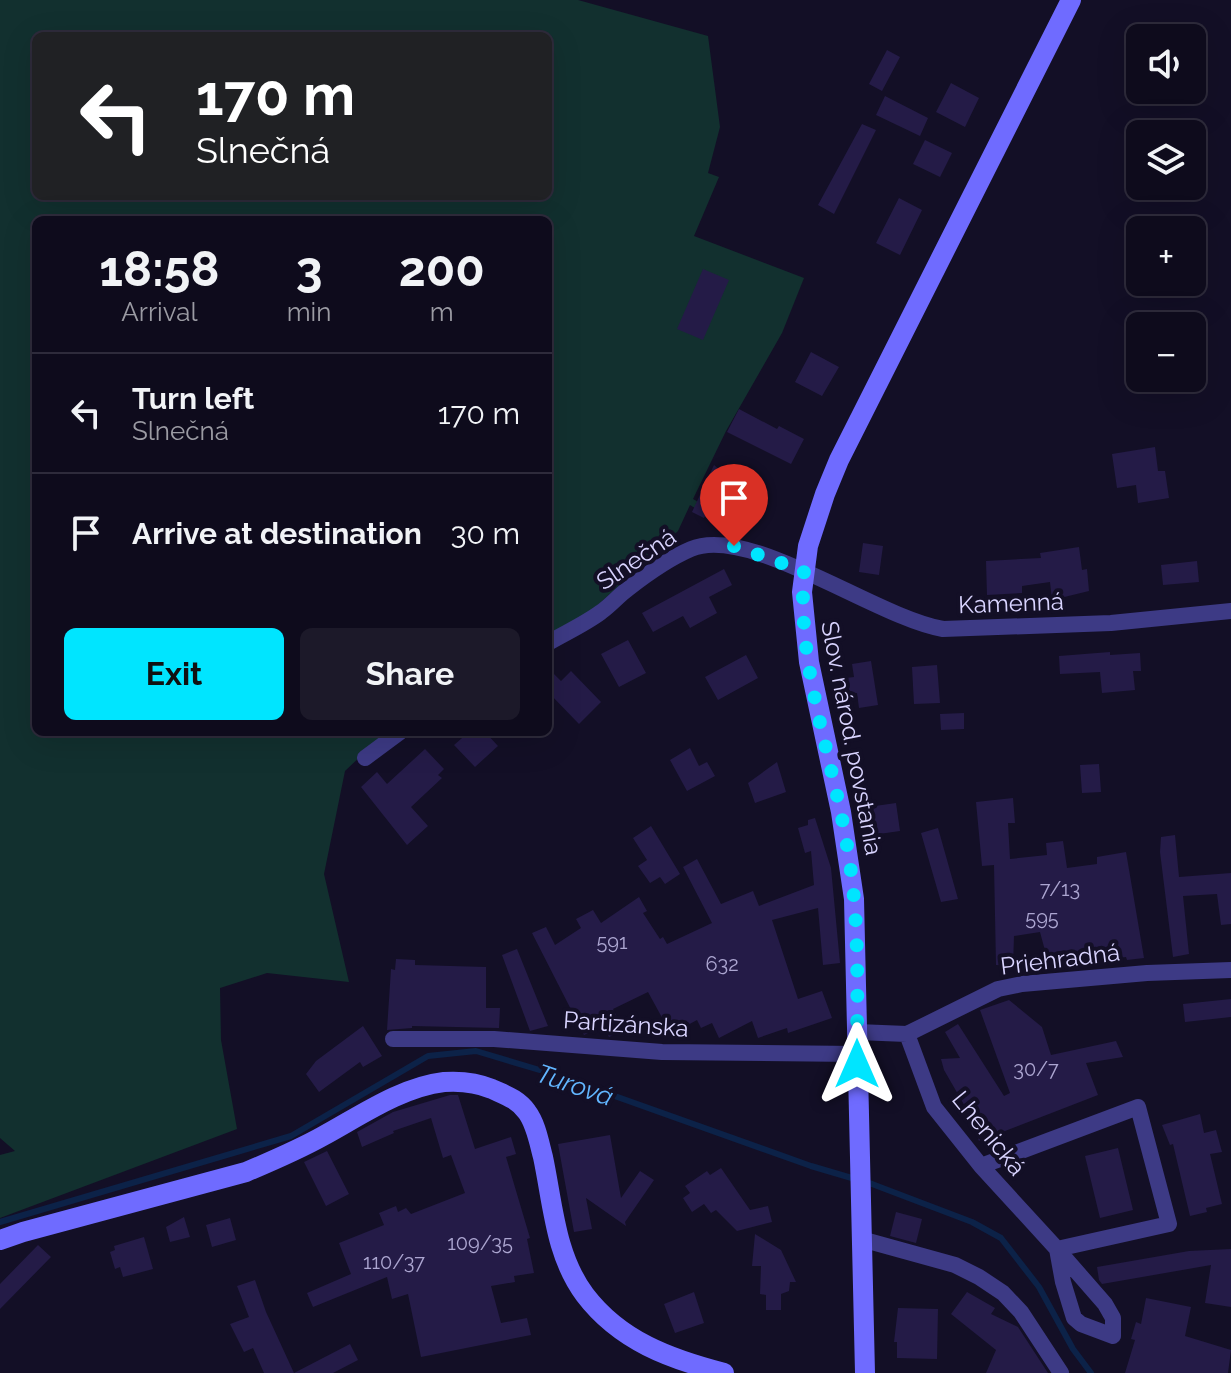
<!DOCTYPE html>
<html lang="en">
<head>
<meta charset="utf-8">
<style>
  :root { --surface:#0e0b1c; --page:#1c1929; --text:#f1f3f6; --muted:#9b9ba3; --line:#2e2b3b; --accent:#00e5ff }
  body { margin:0; font-family:Raleway,sans-serif; background:var(--page); color:var(--text); height:100vh; display:flex; flex-direction:column; font-size:30px; white-space:nowrap }
  * { box-sizing:border-box; margin:0 }
  p { font-size:26px; color:var(--muted) }
  .icon { flex:none; width:44px; height:44px; fill:none; stroke:currentColor; stroke-width:2; stroke-linecap:round; stroke-linejoin:round }
  .map { position:relative; flex:1; overflow:hidden }
  .sheet { position:absolute; left:32px; top:216px; width:520px; height:520px; display:flex; flex-direction:column; background:var(--surface); border-radius:12px; box-shadow:0 8px 32px #0002,0 0 0 2px var(--line) }
  .sheet>* { flex:none }
  .banner { position:absolute; left:32px; top:32px; width:520px; height:168px; border-radius:12px; box-shadow:0 8px 32px #0002,0 0 0 2px var(--line); background:#202124; color:#fff; overflow:hidden }
  .buttons { position:absolute; left:1126px; top:24px; display:grid; gap:16px }
  .buttons a { display:grid; place-items:center; width:80px; height:80px; border-radius:12px; background:var(--surface); box-shadow:0 8px 32px #0002,0 0 0 2px var(--line); font-size:40px }
  .pin { position:absolute; display:grid; place-items:center; width:68px; height:68px; color:#fff; margin:-82px -34px; border-radius:50% 50% 50% 0; rotate:-45deg; box-shadow:0 0 8px #0007 }
  .pin .icon { rotate:45deg }
  .me { position:absolute; width:88px; margin:-44px; rotate:0deg; stroke-linejoin:round; filter:drop-shadow(0 0 6px #0008) }
  .turn { display:flex; align-items:center; gap:28px; height:168px; padding:0 32px; font-size:36px }
  .turn .icon { width:104px; height:104px; stroke-width:2.5 }
  .turn b { display:block; font-size:56px; line-height:68px }
  .eta { display:flex; justify-content:space-evenly; align-items:center; height:136px; text-align:center }
  .eta b { font-size:48px; font-weight:700; line-height:56px }
  .primary-button { display:flex; gap:16px; margin-top:auto; padding:16px 32px }
  .primary-button a { flex:1; height:92px; border-radius:12px; background:var(--accent); color:#111; font-size:32px; font-weight:700; line-height:92px; text-align:center }
  .primary-button a+a { background:var(--page); color:var(--text) }
  ul { padding:0; list-style:none }
  li { display:flex; align-items:center; gap:24px; height:120px; padding:0 32px; border-top:2px solid var(--line) }
  li div { flex:1 }
  li b { display:block; font-size:30px }
  li em { font-style:normal }
  .map>svg:first-child { display:block }
  .green { fill:#12302f; fill-rule:evenodd }
  .lines { fill:none; stroke-linecap:round; stroke-linejoin:round }
  .stream { stroke:#0c2248; stroke-width:6 }
  .building { fill:#241b47 }
  .street { stroke:#3d3a85; stroke-width:16 }
  .secondary { stroke:#6f6bff; stroke-width:20 }
  .route { stroke:#00e5ff; stroke-width:14; stroke-dasharray:0 25.2 }
  .labels { text-anchor:middle; dominant-baseline:central; stroke-width:8; stroke-linejoin:round; paint-order:stroke }
  .number-label { font-size:20px; fill:#aca6d1 }
  .street-label { font-size:24px; fill:#d9d4ff; stroke:#130f26 }
  .water-label { font-size:26px; font-style:italic; fill:#62b6ff; stroke:#130f26 }
</style>
</head>
<body>
<div class="map">
<svg width="1231" height="1373" viewBox="0 0 1231 1373">
  <rect width="100%" height="100%" fill="#130f26"/>
  <path class="green" d="M0 0H578L708 36 720 127 708 173 719 177 694 236 804 278 782 333 726 431 693 499 736 523 728 532 726 528 690 505 678 531 548 651V220H36V732H386L345 771 324 874 349 982 267 973 220 988 221 1040 237 1129 0 1218V1155L15 1151 0 1138ZM36 36H548V196H36Z"/>
  <g class="lines">
    <path class="stream" d="M0 1222 291 1136 428 1056 476 1051 553 1074 811 1166 872 1184 972 1222 1001 1238 1039 1287 1073 1349 1091 1373"/>
  </g>
  <path class="building" d="M887 50 900 57 882 91 869 84Z
    M951 83 979 98 965 127 936 112Z
    M885 96 928 118 920 136 876 115Z
    M862 124 876 130 834 214 818 205Z
    M925 140 952 153 940 177 913 164Z
    M899 198 922 210 900 255 876 243Z
    M703 269 729 280 703 340 677 329Z
    M811 352 839 367 822 396 795 382Z
    M739 409 777 429 779 426 804 439 791 464 727 432Z
    M1155 447 1158 471H1165L1169 498 1138 503 1136 485 1117 488 1112 454Z
    M714 465 726 475 704 518 692 512Z
    M863 543 883 546 879 575 859 572Z
    M1079 547 1082 570 1087 569 1089 591 1052 600 1050 582 1022 586V593L987 595 986 561 1041 558 1040 553Z
    M1197 561 1199 582 1163 585 1161 565Z
    M724 569 732 585 709 597 717 613 690 628 683 616 653 632 642 613Z
    M628 640 646 673 619 687 601 654Z
    M1110 652V655L1140 653 1141 671H1133L1135 690 1102 693 1100 672 1060 674 1059 656Z
    M746 655 758 678 718 700 705 677Z
    M871 661 878 705 859 708 857 693 849 694 846 678 854 677 852 664Z
    M937 665 940 703 914 704 912 667Z
    M548 668 561 681 571 671 601 702 579 724 548 692Z
    M964 713V729L941 730 940 714Z
    M469 732H485L498 746 475 767 454 745Z
    M690 748 699 766 707 762 715 776 687 791 670 760Z
    M425 749 444 769 438 775 442 778 411 807 428 826 407 845 361 787 377 772 387 784Z
    M777 762 786 792 755 803 748 783Z
    M1099 764 1101 792 1082 793 1080 765Z
    M1013 798 1015 823H1008L1010 859 1047 855 1046 843 1063 841 1067 868 1097 864V857L1126 852 1144 958 1127 960 1126 957 1103 960 1102 952 1047 958 1040 932 1014 936 1013 966 996 965 994 865 982 866 976 802Z
    M896 803 900 831 872 835 868 807Z
    M815 818 831 868 840 963 823 965 818 908 772 920 798 999 822 991 832 1018 788 1033 787 1028 758 1038 752 1021 719 1038 712 1023 701 1028 697 1020 671 1034 648 992 613 1009 624 1030 609 1037 603 1026 584 1035 532 933 546 927 555 945 581 928 576 919 593 910 601 923 639 897 647 911 643 913 660 939 663 937 667 944 712 923 683 867 697 859 721 904 753 891 759 906 814 885 811 851 805 853 798 828 808 825V820Z
    M651 826 680 874 665 884 660 877 650 883 638 866 647 860 633 838Z
    M938 828 958 899 941 902 921 833Z
    M1175 835 1179 877 1231 873V924L1221 925 1217 894 1183 896 1189 954 1173 957 1160 852 1161 837Z
    M517 949 548 1026 530 1031 502 955Z
    M396 959 415 960V965L486 967V1008H500L499 1028 412 1026V1028L387 1030 391 969 395 970Z
    M1231 999V1017L1185 1022 1183 1004Z
    M1009 1000 1042 1027 1051 1055 1116 1041 1123 1057 1086 1063 1098 1095 979 1141 966 1108 944 1070 941 1059 960 1058 945 1032 958 1024 1004 1096 1010 1093 980 1010Z
    M363 1026 382 1056 363 1067 360 1062 319 1092 306 1074 316 1061Z
    M450 1095H458L475 1149 511 1137 516 1154 506 1157 530 1238 527 1239 534 1273 514 1276 515 1282 491 1286 501 1323 527 1318 531 1335 421 1357 408 1294 392 1299 387 1277 313 1307 307 1293 351 1274 339 1243 384 1225 379 1213 396 1206 398 1212 406 1208 411 1214 465 1193 451 1155 443 1158 431 1118 393 1131 394 1133 362 1147 357 1132 393 1112Z
    M1200 1114 1204 1133 1216 1130 1222 1152 1210 1154 1222 1204 1206 1208 1207 1212 1190 1216 1173 1144 1170 1145 1162 1125Z
    M610 1135 621 1198 640 1171 654 1180 625 1222 626 1226 586 1198 592 1229 574 1232 558 1144Z
    M1118 1148 1133 1210 1100 1218 1085 1156Z
    M327 1151 349 1194 326 1206 304 1162Z
    M721 1168 750 1210 768 1206 772 1222 737 1231 716 1210 711 1213 704 1204 692 1212 683 1198 690 1193 685 1186 707 1171 710 1175Z
    M896 1212 922 1219 916 1243 890 1236Z
    M184 1217 190 1237 170 1242 166 1227Z
    M230 1218 236 1240 212 1247 206 1225Z
    M755 1234 781 1250 796 1282H790L789 1291 781 1294V1310H766V1295L760 1294 761 1266H752Z
    M144 1237 153 1269 123 1277 120 1267 115 1269 110 1252 115 1250 114 1246Z
    M38 1245 51 1257 0 1309V1284Z
    M1231 1249V1307L1205 1303 1211 1265 1102 1284 1099 1280 1097 1267 1189 1251Z
    M255 1280 266 1312 294 1373H264L253 1348 244 1352 230 1324 249 1317 237 1286Z
    M694 1292 704 1323 675 1333 664 1304Z
    M967 1292 995 1308 991 1314 1018 1327 1048 1373H986L996 1350 951 1314Z
    M1146 1298 1191 1307 1185 1336 1231 1350 1228 1373H1125L1135 1340 1131 1339 1136 1322 1141 1324Z
    M898 1308 938 1309 937 1359 897 1358V1342H894Z
    M350 1344 358 1360 333 1373H294Z"/>
  <g class="lines">
    <path class="street" d="M548 643C565 633 585 624 601 612 611 605 619 595 629 588 647 574 670 558 691 549 749 524 877 618 943 629L1111 623 1231 611
      M365 758 400 732
      M857 1032 907 1034 998 989 1022 984 1147 973 1231 970
      M907 1034 934 1107 981 1166 1057 1249 1063 1282 1074 1318 1081 1324 1113 1336V1318L1105 1304 1057 1249 1169 1224 1138 1107 981 1166
      M393 1039H494L662 1052 857 1054
      M861 1239 955 1265 979 1277 1003 1293 1021 1312 1061 1373"/>
    <path class="secondary" d="M0 1240 23 1232 246 1172C272 1161 298 1150 323 1136 360 1116 401 1087 444 1082 459 1081 478 1083 492 1089 505 1095 518 1099 527 1112 536 1124 539 1142 543 1157 553 1204 555 1255 585 1295 620 1341 670 1359 724 1373
      M865 1373 854 899 841 812 809 662 802 592 808 546 825 494 839 460 1071 0"/>
  </g>
  <g class="lines">
    <path class="route" d="M734 546 804 571C796 668 835 762 849 858 860 926 857 996 857 1064"/>
  </g>
  <g class="labels">
    <g class="number-label">
      <text x="1060" y="889">7/13</text>
      <text x="1042" y="918">595</text>
      <text x="612" y="942">591</text>
      <text x="722" y="964">632</text>
      <text x="1036" y="1069">30/7</text>
      <text x="480" y="1243">109/35</text>
      <text x="394" y="1262">110/37</text>
    </g>
    <g class="street-label">
      <text transform="translate(636 559) rotate(-34)">Slnečná</text>
      <text transform="translate(1011 603) rotate(-2)">Kamenná</text>
      <text transform="translate(852 738) rotate(79)">Slov. národ. povstania</text>
      <text transform="translate(1060 959) rotate(-7)">Priehradná</text>
      <text transform="translate(626 1024) rotate(4)">Partizánska</text>
      <text transform="translate(989 1133) rotate(51)">Lhenická</text>
    </g>
    <g class="water-label">
      <text transform="translate(575 1085) rotate(19)">Turová</text>
    </g>
  </g>
</svg>
<div class="buttons">
<a><svg class="icon" aria-label="sound" viewBox="0 0 24 24"><path d="M4 9h4l5-4v14l-5-4H4zM17 9q2 3 0 6"/></svg></a>
<a><svg class="icon" aria-label="layers" viewBox="0 0 24 24"><path d="M12 4l9 5-9 5-9-5zM3 14l9 5 9-5"/></svg></a>
<a>+</a>
<a>−</a>
</div>
<div class="pin" style="left:734px;top:546px;background:#d93025"><svg class="icon" aria-label="arrive" viewBox="0 0 24 24"><path d="M6 21V4h12l-3 4 3 4H6"/></svg></div>
<svg class="me" style="left:857px;top:1064px" viewBox="-20 -20 40 40"><path d="M0-17L14 15 0 8-14 15z" fill="#00e5ff" stroke="#fff" stroke-width="4"/></svg>
<div class="banner">
<div class="turn"><svg class="icon" aria-label="left" viewBox="0 0 24 24"><path d="M17 20v-9H6M10 6l-5 5 5 5"/></svg><div><b>170 m</b>Slnečná</div></div>
</div>
<section class="sheet">
<div class="eta">
<div><b>18:58</b><p>Arrival</p></div>
<div><b>3</b><p>min</p></div>
<div><b>200</b><p>m</p></div>
</div>
<ul>
<li><svg class="icon" aria-label="left" viewBox="0 0 24 24"><path d="M17 20v-9H6M10 6l-5 5 5 5"/></svg><div><b>Turn left</b><p>Slnečná</p></div><em>170 m</em></li>
<li><svg class="icon" aria-label="arrive" viewBox="0 0 24 24"><path d="M6 21V4h12l-3 4 3 4H6"/></svg><div><b>Arrive at destination</b></div><em>30 m</em></li>
</ul>
<div class="primary-button"><a>Exit</a><a>Share</a></div>
</section>
</div>
</body>
</html>
